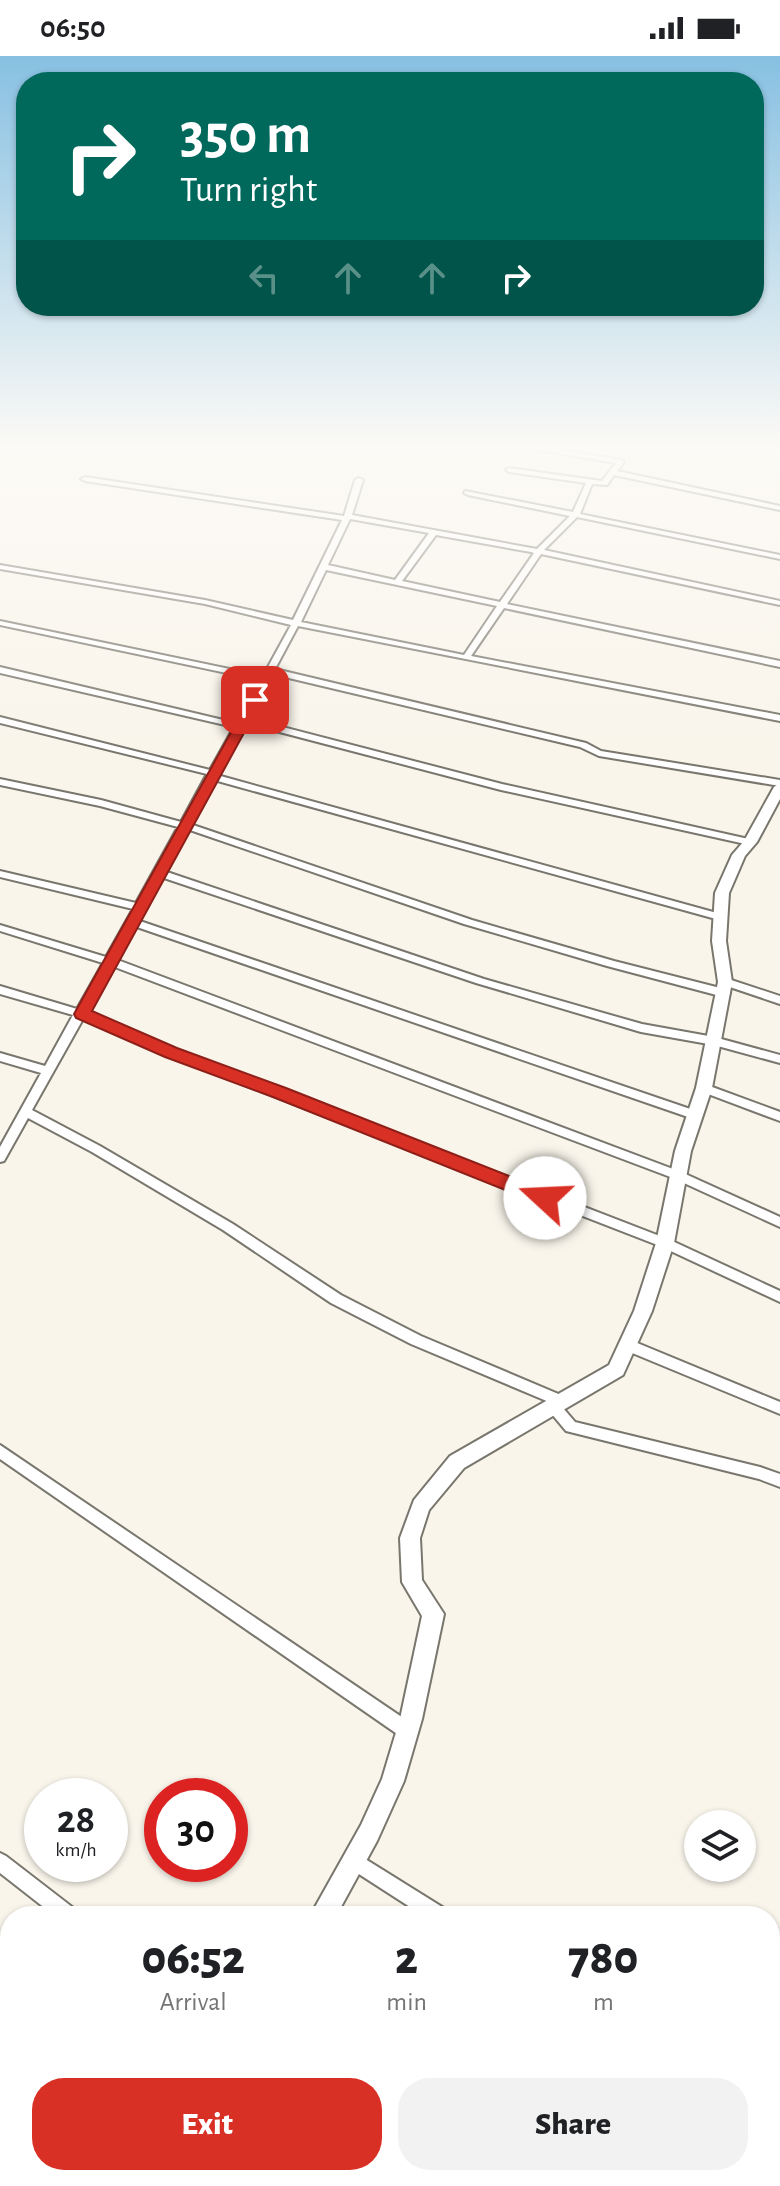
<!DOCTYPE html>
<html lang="en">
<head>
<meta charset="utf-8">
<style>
  :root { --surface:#fff; --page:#f2f2f2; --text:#202124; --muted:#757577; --accent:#d93025 }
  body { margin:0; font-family:"Alegreya Sans",sans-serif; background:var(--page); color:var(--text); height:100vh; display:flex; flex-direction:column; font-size:30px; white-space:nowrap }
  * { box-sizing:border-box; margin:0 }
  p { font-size:26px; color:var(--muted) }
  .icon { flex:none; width:44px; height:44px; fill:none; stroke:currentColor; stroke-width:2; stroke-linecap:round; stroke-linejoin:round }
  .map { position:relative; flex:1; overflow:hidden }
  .drawer { position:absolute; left:0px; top:1850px; width:780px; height:280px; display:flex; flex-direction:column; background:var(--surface); border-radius:32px 32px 0 0; box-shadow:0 2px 6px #0004 }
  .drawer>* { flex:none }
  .guide { position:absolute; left:16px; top:16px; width:748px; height:244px; border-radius:32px; box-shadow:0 2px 6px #0004; background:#00695c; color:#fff; overflow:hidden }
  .fabs { position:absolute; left:684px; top:1754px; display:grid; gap:16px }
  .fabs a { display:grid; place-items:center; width:72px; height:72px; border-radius:50%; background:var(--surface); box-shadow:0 2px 6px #0004; font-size:40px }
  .speed { position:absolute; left:24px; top:1722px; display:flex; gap:16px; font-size:40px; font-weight:700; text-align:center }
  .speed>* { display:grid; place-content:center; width:104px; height:104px; border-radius:50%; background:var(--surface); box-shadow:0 2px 6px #0004; line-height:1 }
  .speed small { font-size:20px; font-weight:400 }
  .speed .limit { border:12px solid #d22; background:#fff; color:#111 }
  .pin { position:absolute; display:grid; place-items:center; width:68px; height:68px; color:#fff; margin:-34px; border-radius:16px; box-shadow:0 4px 12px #0006 }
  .me { position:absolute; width:88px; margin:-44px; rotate:290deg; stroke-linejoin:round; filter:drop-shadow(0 0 6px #0008) }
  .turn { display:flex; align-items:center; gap:28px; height:168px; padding:0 32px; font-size:36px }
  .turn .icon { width:104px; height:104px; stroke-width:2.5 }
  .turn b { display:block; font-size:56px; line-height:68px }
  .lanes { display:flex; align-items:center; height:76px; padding:0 32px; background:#0003; justify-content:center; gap:40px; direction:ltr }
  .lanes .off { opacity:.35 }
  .eta { display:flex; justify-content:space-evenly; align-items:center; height:136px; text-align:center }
  .eta b { font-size:48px; font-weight:800; line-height:56px }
  .button { display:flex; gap:16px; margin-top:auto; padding:16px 32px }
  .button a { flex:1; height:92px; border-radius:32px; background:var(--accent); color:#fff; font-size:32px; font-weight:800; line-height:92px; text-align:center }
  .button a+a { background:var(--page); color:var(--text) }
  .status { display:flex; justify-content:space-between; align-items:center; height:56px; padding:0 40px; background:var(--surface); direction:ltr }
  .status svg { height:22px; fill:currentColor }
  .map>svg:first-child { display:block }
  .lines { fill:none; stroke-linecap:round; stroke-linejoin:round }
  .minor-casing { stroke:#79766d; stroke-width:4 }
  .tertiary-casing { stroke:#79766d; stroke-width:4 }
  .minor { fill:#fff; fill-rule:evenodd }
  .tertiary { fill:#fff; fill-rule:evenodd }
  .route { fill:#d93025; stroke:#8d1f18; stroke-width:2 }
</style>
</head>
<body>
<div class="status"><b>06:50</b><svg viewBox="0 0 49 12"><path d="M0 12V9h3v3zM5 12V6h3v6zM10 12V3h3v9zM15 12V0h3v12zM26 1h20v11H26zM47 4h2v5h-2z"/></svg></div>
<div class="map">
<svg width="780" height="2130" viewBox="0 0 780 2130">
  <rect width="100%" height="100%" fill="#f9f5eb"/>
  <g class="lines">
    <defs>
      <path id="minor" d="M523 390H537L621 404 624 406 617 415 780 450V454L614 419 607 429 592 428 580 458 780 499V503L577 461 544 494 780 545V549L541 498 507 548 780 605V611L504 552 471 600 780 659V665L298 570 275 613 586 687 601 695 780 724V730L599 700 580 691 272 618 248 662 502 728 753 784V788L750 789 501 734 245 667 217 719 724 859 725 861 724 863H716L214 724 190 768 472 864 614 905 728 934 730 937 728 940 724 941 607 910 464 868 187 773 164 815 484 923 642 968 714 981 780 999V1007L714 989 641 976 476 927 161 821 137 864 699 1056 701 1059 695 1063 691 1062 134 870 115 903 681 1116 780 1161V1171L673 1122 112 910 87 956 175 993 670 1184 780 1235V1246L660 1190 167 999 83 963 32 1054 100 1090 233 1168 341 1239 421 1280 568 1342 570 1346 568 1350 563 1352 575 1366 760 1411 780 1418V1431L759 1423 566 1375 546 1351 549 1346 411 1288 331 1247 223 1174 92 1096 28 1062 4 1105 0 1106V1091L41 1017 0 1005V997L45 1010 73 959 0 938V930L77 953 103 907 0 875V869L106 901 133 853 0 821V815L136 847 178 771 100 750 0 729V723L101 744 181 766 207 718 0 667V661L210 714 234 671 0 617V611L236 667 260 624 0 569V565L263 620 291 569 205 548 0 513V509L205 544 293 564 342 464 85 425 81 423 85 421 344 460 355 424 359 422 363 424 352 459 537 493 570 460 468 439 464 437 465 435 573 456 586 427 509 416 506 414 509 412 602 425 616 407 526 392ZM350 463 429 477 395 524 328 509ZM436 479 531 496 534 497 500 546 402 525ZM326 514 497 550 464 599 301 566Z
        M725 922 780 940V948L721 928 720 926Z
        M704 1028 780 1056V1065L700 1035 698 1032 700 1029Z
        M630 1284 780 1346V1358L625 1294 623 1290 625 1286Z
        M0 1389 415 1670 417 1676 415 1682 409 1684 403 1682 0 1403Z
        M354 1796 447 1854 450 1860H424L348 1811 345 1805 348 1799Z
        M0 1797 6 1800 76 1854 79 1860H55L0 1817Z
        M0 2072 10 2079V2104L0 2097Z
        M770 2110 780 2115V2130C769 2130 764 2130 760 2120H770Z
        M21 2120H44L49 2130H26Z"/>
      <path id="tertiary" d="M780 727V743L757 786 745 800 729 837 726 885 732 926 712 1032 691 1095 674 1187 652 1255 623 1319 464 1412 429 1454 420 1482 422 1524 444 1558 422 1663 404 1725 377 1785 336 1860H310L361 1769 382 1723 400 1663 422 1560 402 1526 400 1482 414 1444 450 1400 609 1309 634 1255 656 1187 675 1095 696 1032 718 926 712 885 715 837 732 799 744 785 774 731Z
        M210 2120H236L235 2130H209Z"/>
    </defs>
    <use href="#minor" class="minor-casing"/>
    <use href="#tertiary" class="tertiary-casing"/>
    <use href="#minor" class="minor"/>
    <use href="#tertiary" class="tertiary"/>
  </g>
  <linearGradient id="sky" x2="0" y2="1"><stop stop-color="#87c0e2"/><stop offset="0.57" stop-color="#fcfaf6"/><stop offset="1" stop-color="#fcfaf6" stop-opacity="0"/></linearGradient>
  <rect width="780" height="688" fill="url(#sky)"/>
  <path class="route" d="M255 640 262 644 92 955 177 992 286 1032 552 1137 555 1142 552 1147H538L273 1041 165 1001 76 962 74 958 249 644Z"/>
</svg>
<div class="fabs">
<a><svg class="icon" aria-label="layers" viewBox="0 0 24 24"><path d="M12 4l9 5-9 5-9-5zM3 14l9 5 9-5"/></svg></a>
</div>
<div class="speed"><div>28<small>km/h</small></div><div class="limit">30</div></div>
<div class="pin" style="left:255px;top:644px;background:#d93025"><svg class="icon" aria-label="arrive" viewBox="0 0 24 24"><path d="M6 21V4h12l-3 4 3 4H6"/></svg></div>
<svg class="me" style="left:545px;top:1142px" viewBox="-20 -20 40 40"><circle r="19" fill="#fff"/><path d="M0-13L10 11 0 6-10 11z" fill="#d93025"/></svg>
<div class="guide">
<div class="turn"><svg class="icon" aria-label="right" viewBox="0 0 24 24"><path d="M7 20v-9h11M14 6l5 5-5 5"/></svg><div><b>350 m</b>Turn right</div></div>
<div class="lanes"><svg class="icon off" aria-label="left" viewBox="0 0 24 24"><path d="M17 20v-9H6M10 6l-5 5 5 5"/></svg><svg class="icon off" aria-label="ahead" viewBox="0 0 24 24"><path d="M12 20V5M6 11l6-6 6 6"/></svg><svg class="icon off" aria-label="ahead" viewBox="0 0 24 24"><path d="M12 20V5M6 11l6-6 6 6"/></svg><svg class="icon" aria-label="right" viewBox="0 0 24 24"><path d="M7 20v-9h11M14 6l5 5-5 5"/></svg></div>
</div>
<section class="drawer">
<div class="eta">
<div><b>06:52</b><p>Arrival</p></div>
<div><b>2</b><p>min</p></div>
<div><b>780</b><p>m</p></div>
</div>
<div class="button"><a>Exit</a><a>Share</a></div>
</section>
</div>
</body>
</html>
